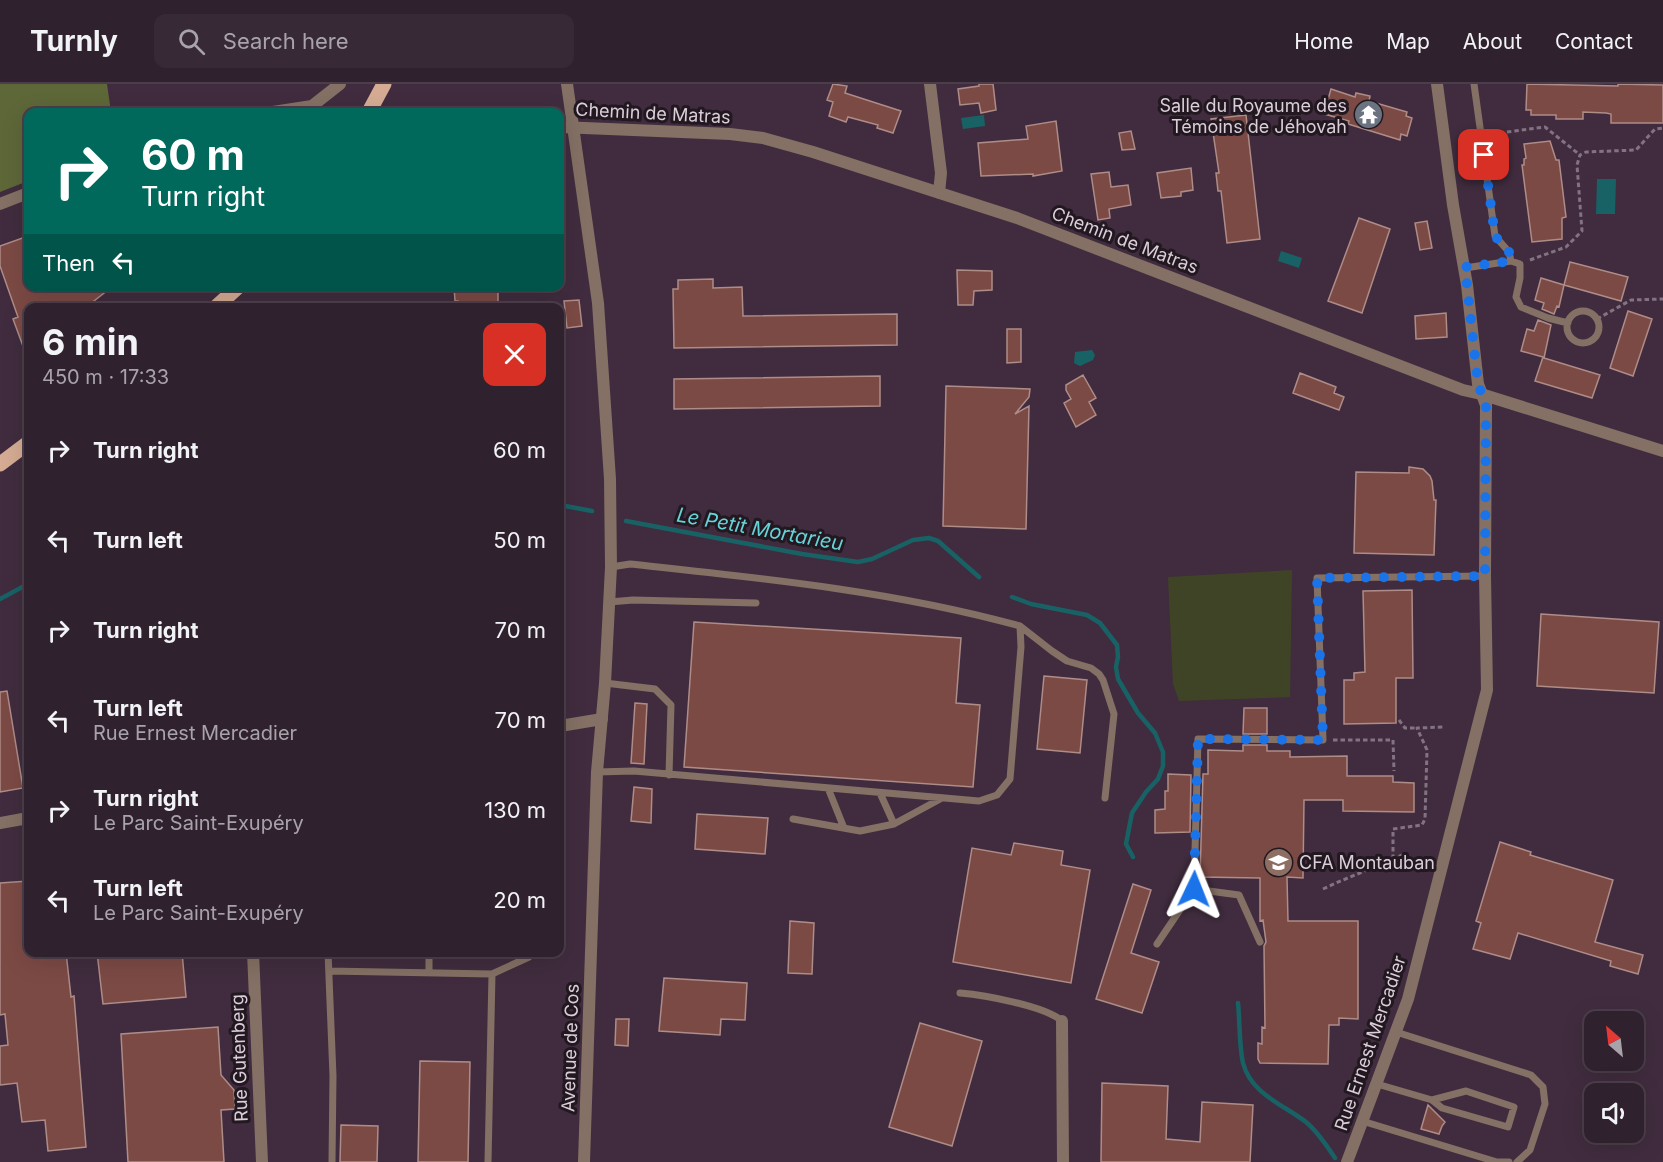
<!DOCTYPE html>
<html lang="en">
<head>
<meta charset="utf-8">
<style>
  :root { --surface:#30212e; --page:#382936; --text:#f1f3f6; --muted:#a8a3aa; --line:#4b3e4a }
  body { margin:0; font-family:Inter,sans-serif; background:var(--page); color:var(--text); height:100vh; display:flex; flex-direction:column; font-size:22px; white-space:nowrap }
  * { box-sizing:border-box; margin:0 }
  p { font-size:20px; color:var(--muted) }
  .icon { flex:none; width:33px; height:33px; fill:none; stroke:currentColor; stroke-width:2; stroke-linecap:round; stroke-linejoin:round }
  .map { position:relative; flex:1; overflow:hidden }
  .sheet { position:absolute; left:24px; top:219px; width:540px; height:654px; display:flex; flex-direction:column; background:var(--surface); border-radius:12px; box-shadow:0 6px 24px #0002,0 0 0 2px var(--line) }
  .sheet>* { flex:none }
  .hud { position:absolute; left:24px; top:24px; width:540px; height:183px; border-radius:12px; box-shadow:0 6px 24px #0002,0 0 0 2px var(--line); background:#00695c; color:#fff; overflow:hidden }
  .needle { width:39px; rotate:332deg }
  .tools { position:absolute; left:1584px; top:927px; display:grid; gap:12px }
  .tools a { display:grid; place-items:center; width:60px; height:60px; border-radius:12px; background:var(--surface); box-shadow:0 6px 24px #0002,0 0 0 2px var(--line); font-size:30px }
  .pin { position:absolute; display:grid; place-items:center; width:51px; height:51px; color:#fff; margin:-26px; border-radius:12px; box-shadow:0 3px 9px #0006 }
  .me { position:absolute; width:66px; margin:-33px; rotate:2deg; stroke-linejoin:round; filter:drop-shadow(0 0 4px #0008) }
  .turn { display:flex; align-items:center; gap:21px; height:126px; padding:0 18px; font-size:27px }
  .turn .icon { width:78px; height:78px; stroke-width:2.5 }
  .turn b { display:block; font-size:42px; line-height:51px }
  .then { display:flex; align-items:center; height:57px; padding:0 18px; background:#0003; gap:12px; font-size:22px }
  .round { display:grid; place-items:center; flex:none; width:63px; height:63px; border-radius:12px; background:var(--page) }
  .head { display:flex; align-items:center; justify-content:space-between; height:102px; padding:0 18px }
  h1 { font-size:36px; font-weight:700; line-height:45px }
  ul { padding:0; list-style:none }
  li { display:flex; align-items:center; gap:18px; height:90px; padding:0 18px }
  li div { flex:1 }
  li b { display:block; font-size:22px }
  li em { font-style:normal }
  header { display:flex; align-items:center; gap:36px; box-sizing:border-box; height:84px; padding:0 30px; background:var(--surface); border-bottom:2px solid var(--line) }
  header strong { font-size:28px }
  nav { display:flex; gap:33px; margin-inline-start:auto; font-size:21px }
  .search { width:420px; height:54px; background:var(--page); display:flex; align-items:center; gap:15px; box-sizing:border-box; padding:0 21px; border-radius:12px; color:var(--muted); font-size:22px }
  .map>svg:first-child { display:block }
  .green { fill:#3f4427 }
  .forest { fill:#5e6738 }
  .water { fill:#186266 }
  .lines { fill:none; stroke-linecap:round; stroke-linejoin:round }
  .stream { stroke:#186266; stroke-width:4.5 }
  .building { fill:#7c4a45; stroke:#ae8c88; stroke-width:1.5 }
  .path { stroke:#837281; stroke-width:3; stroke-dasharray:4.5 3; stroke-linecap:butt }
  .service { stroke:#847064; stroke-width:7 }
  .minor { stroke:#847064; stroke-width:12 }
  .tertiary { stroke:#847064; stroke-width:12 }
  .primary { stroke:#d5ab93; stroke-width:15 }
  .route { stroke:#1a73e8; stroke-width:10; stroke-dasharray:0 18 }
  .labels { text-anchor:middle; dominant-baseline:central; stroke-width:6; stroke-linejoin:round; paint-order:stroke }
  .poi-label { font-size:18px; fill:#dbcdd9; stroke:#211820; text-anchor:end }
  .street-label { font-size:18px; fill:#dbcdd9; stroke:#211820 }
  .water-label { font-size:20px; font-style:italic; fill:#67d2d8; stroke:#211820 }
</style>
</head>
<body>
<header>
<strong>Turnly</strong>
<div class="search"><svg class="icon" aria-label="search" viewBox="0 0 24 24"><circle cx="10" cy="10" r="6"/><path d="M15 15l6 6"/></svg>Search here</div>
<nav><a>Home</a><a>Map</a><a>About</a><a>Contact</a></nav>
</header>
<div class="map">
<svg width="1663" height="1078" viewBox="0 0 1663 1078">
  <rect width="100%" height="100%" fill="#402c3e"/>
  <path class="green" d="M1292 486 1290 613 1179 617 1173 600 1168 493Z"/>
  <path class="forest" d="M0 0H107L111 28H28V97L0 108Z"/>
  <path class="water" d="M984 31 985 42 963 45 961 34Z
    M1597 95H1616L1615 130H1596Z
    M1281 167 1302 174 1299 184 1278 177Z
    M1092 266 1095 271 1093 276 1080 282 1074 279 1075 268Z"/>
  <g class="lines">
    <path class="stream" d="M560 421 592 427
      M626 437 802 470 858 478 872 475 913 456 929 454 938 457 979 493
      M1012 513 1031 520 1087 531 1100 539 1117 561 1118 573 1116 583 1118 595 1138 629 1155 649 1163 668V682L1158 695 1146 708 1132 729 1126 760 1133 773
      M0 515 28 500
      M1238 919C1240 939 1239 961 1243 979 1251 1010 1284 1021 1306 1038 1318 1048 1327 1062 1335 1074"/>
  </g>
  <path class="building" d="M833 0 847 2 845 9 901 27 893 49 877 44 878 41 848 33 846 38 829 32 833 18 827 16Z
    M979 0H993L996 26 981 29 979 19 960 21 958 5 979 2Z
    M1527 0 1618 2V0L1663 1V39H1611V30L1606 29 1583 28V35H1556V31H1531V26H1526Z
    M1331 5 1355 13 1356 9 1370 12 1369 17 1407 28 1406 32 1412 34 1407 52 1401 50 1400 56 1348 40 1349 37 1324 30Z
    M1246 31 1260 155 1227 159 1221 107H1218L1216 89H1219L1211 35Z
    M1056 37 1062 87 1033 92V90L981 92 978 59 1028 55 1026 42Z
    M1131 47 1135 65 1122 66 1119 49Z
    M1550 57 1556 76H1559L1566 133 1562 134V155L1532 158 1522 81H1524V75L1526 74 1524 60Z
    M1191 84 1193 106 1181 108V112L1161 114 1157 89Z
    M1109 88 1111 103 1128 101 1131 121 1109 125 1110 134 1098 136 1091 90Z
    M1359 134 1390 145 1362 229 1328 217Z
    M1427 137 1432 164 1420 166 1415 139Z
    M28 152V202H113L85 224H28V273H27L13 235 18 233 0 182V162Z
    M1570 178 1628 193 1621 217 1564 201 1559 223 1557 222 1554 230 1542 225 1544 219 1535 216 1541 194 1564 201Z
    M957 186 992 187V206L974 207 973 221H958Z
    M713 195V204L742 203 743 232 897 230V261L674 264 673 205H678V196Z
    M454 202H498V224H458V217H455Z
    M579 216 582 242 567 244 564 217Z
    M1628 227 1652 235 1633 292 1610 284Z
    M1446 229 1447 253 1416 255 1415 232Z
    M1538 236 1551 241 1544 274 1600 291 1592 314 1535 297 1543 273 1521 267 1527 245 1534 247Z
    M1007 245H1021V278L1007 279Z
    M1300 289 1336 303 1334 309 1344 313 1339 326 1293 309Z
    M1083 291 1096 314 1089 318 1096 331 1076 343 1064 319 1071 315 1066 306V301Z
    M880 292V322L674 325V295Z
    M946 302 1030 305 1029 313 1015 330 1029 322 1026 445 943 442Z
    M1409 383 1423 385 1430 392 1432 397 1434 416H1436L1434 471 1354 469 1356 388 1409 389Z
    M1412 506 1413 594H1396V639L1344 640V596H1354V589L1365 588 1363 507Z
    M1541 530 1659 538 1654 609 1537 602Z
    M694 538 961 554 956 619 980 621 973 703 684 683Z
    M1044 592 1087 596 1080 669 1037 665Z
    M7 607 23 704 0 708V608Z
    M635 619 647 620 644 680 631 679Z
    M1244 624H1267V650H1243Z
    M1243 661H1267V667H1290V673L1347 672V692H1393V698L1414 699V728L1343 727V716H1304L1303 794 1287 793 1288 837H1358V935L1339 934V941H1329L1328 980 1260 979 1258 975V959L1262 960V943L1265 944 1264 862 1266 858 1263 836 1260 837V794L1200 793 1203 690H1208V666L1243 667Z
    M1168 690 1191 691 1190 748 1155 749V726L1165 725V707H1168Z
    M634 703 652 705 651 739 631 737Z
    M697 730 768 734 765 770 695 765Z
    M1500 758 1531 768 1530 771 1613 796 1595 858 1643 871 1638 890 1610 882 1611 877 1518 849 1510 875 1473 865 1481 839 1476 837Z
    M1014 759 1063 767 1061 781 1090 786 1071 899 953 878 972 764 1011 771Z
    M28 797V868H66L71 913 74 912 86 1063 48 1067 45 1036 22 1038 17 999 0 1001V962L8 961 5 930 0 931V799Z
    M1133 800 1151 806 1131 869 1159 878 1142 929 1096 915Z
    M790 837 814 839 812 890 788 889Z
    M97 868H182L186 913 103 920Z
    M664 894 747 899 745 936 721 935 720 951 659 947Z
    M616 935H629L628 962 615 961Z
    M920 939 982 957 952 1062 889 1043Z
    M218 943 221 991 234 1006 235 1025 221 1026 224 1078H128L121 950Z
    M420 977 470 978 468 1078H418Z
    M1102 999 1168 1002 1166 1055 1200 1058 1202 1018 1253 1021 1250 1078H1101Z
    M1428 1021 1445 1038 1442 1042 1439 1050 1421 1045Z
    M341 1041 378 1042 377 1078H340Z"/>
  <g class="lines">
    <path class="path" d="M1492 50 1545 43 1580 71
      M1530 176 1566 163 1582 147 1577 81 1580 71 1586 68 1636 66 1655 45 1663 44
      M1597 235 1631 216 1663 215
      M1399 636 1405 644H1417
      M1333 656H1393L1394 687
      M1393 775V745L1422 741 1425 735 1427 666 1417 644 1445 643
      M1323 805C1350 792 1377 783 1404 770"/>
    <path class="service" d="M1511 177 1520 180V194L1516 213 1521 223 1548 234 1568 239
      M1465 184 1511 177 1509 168 1495 152 1474 0
      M1567 243a16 16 0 1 1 32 0a16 16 0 1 1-32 0Z
      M609 518 633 516 756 519
      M1020 542 1052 567 1067 577 1091 584 1099 590 1103 596 1114 630 1105 714
      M605 599 655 605 671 621 669 691
      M597 688 634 687 979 717 997 711 1010 695 1021 563 1020 542C893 507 761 494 630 480L611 483
      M828 704 844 744
      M880 709 894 740
      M793 735 860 747 894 740 942 714
      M1194 805 1239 811 1260 858
      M1157 860 1194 805 1198 655 1323 656 1317 494 1485 492
      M328 868 333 992 332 1078
      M429 868V889
      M329 887 492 890 529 873 530 868
      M960 909C984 911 1045 922 1062 937
      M1396 948 1531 991 1543 1003 1545 1020 1530 1066 1517 1078
      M1377 1000 1432 1016 1442 1024 1508 1043 1514 1023 1466 1007 1432 1016
      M1362 1037 1497 1078H1509
      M488 1078 492 890"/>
    <path class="minor" d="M930 0 941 89 939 109
      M273 28 312 22 340 0
      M560 43 730 50 763 54 813 68 1017 134 1463 306 1481 310 1663 367
      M0 120 28 109
      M560 642 602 635
      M0 739 28 734
      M253 868 262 1078
      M1062 937 1063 1078
      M1347 1078 1408 915 1487 606 1485 492 1486 321 1478 300 1467 201 1453 121 1437 0"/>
    <path class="tertiary" d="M567 0 598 219 610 395 611 483 605 599 597 688 584 1078"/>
    <path class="primary" d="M369 28 384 0
      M215 224 239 202
      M0 380 28 359"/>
  </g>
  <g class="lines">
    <path class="route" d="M1194 805 1198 655 1323 656 1317 494 1485 492 1486 321 1478 300 1465 183 1511 177 1509 168 1495 152 1484 71"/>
  </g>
  <defs>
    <symbol id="temple-disc" viewBox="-11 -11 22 22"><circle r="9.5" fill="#6b7280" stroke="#211820"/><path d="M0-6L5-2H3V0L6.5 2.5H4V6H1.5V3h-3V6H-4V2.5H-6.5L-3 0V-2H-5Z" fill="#fff"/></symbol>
    <symbol id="university-disc" viewBox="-11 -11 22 22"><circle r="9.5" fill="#8d6e63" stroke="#211820"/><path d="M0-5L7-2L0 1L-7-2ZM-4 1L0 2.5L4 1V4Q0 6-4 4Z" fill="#fff"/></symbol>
  </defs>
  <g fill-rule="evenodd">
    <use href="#temple-disc" x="1352" y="14" width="33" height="33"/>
    <use href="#university-disc" x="1262" y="762" width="33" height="33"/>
  </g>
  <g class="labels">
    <g class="poi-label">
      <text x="1347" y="21">Salle du Royaume des<tspan x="1347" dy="21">Témoins de Jéhovah</tspan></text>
      <text x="1299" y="778" text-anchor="start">CFA Montauban</text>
    </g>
    <g class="street-label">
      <text transform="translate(653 29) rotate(3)">Chemin de Matras</text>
      <text transform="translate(1125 156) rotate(21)">Chemin de Matras</text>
      <text transform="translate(1370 959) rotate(-71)">Rue Ernest Mercadier</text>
      <text transform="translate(570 964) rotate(-88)">Avenue de Cos</text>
      <text transform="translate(239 974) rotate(-92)">Rue Gutenberg</text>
    </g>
    <g class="water-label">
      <text transform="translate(760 445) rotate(10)">Le Petit Mortarieu</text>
    </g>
  </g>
</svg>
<div class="tools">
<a><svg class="needle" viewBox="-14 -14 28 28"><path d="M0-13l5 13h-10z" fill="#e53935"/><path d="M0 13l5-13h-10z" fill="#a8a3aa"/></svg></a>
<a><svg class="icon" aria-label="sound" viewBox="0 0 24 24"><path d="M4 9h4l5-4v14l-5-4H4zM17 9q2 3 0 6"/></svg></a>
</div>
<div class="pin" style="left:1484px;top:71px;background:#d93025"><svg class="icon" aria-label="arrive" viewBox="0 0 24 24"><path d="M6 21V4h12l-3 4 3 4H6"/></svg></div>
<svg class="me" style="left:1194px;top:805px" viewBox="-20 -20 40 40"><path d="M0-17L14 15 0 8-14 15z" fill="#1a73e8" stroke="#fff" stroke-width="4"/></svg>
<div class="hud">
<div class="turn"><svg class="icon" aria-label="right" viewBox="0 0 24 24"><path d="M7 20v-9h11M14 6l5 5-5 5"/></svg><div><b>60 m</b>Turn right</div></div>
<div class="then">Then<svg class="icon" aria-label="left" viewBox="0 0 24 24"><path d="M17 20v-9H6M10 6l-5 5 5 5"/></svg></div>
</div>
<section class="sheet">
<div class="head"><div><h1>6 min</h1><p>450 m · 17:33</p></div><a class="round" style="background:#d93025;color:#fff"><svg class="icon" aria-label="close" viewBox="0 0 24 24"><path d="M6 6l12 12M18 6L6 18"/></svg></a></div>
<ul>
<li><svg class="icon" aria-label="right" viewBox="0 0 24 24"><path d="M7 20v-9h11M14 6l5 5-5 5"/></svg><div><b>Turn right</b></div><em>60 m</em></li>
<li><svg class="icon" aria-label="left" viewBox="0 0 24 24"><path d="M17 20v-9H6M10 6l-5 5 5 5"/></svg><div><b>Turn left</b></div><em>50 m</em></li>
<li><svg class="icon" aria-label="right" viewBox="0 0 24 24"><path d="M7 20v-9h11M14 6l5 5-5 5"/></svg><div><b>Turn right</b></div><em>70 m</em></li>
<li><svg class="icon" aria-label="left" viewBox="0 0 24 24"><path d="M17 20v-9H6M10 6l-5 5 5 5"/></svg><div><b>Turn left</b><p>Rue Ernest Mercadier</p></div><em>70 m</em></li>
<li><svg class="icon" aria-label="right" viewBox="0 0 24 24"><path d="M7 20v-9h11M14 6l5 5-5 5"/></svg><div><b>Turn right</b><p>Le Parc Saint-Exupéry</p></div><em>130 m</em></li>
<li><svg class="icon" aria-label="left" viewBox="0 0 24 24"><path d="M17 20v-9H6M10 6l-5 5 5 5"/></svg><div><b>Turn left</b><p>Le Parc Saint-Exupéry</p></div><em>20 m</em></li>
</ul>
</section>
</div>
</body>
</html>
